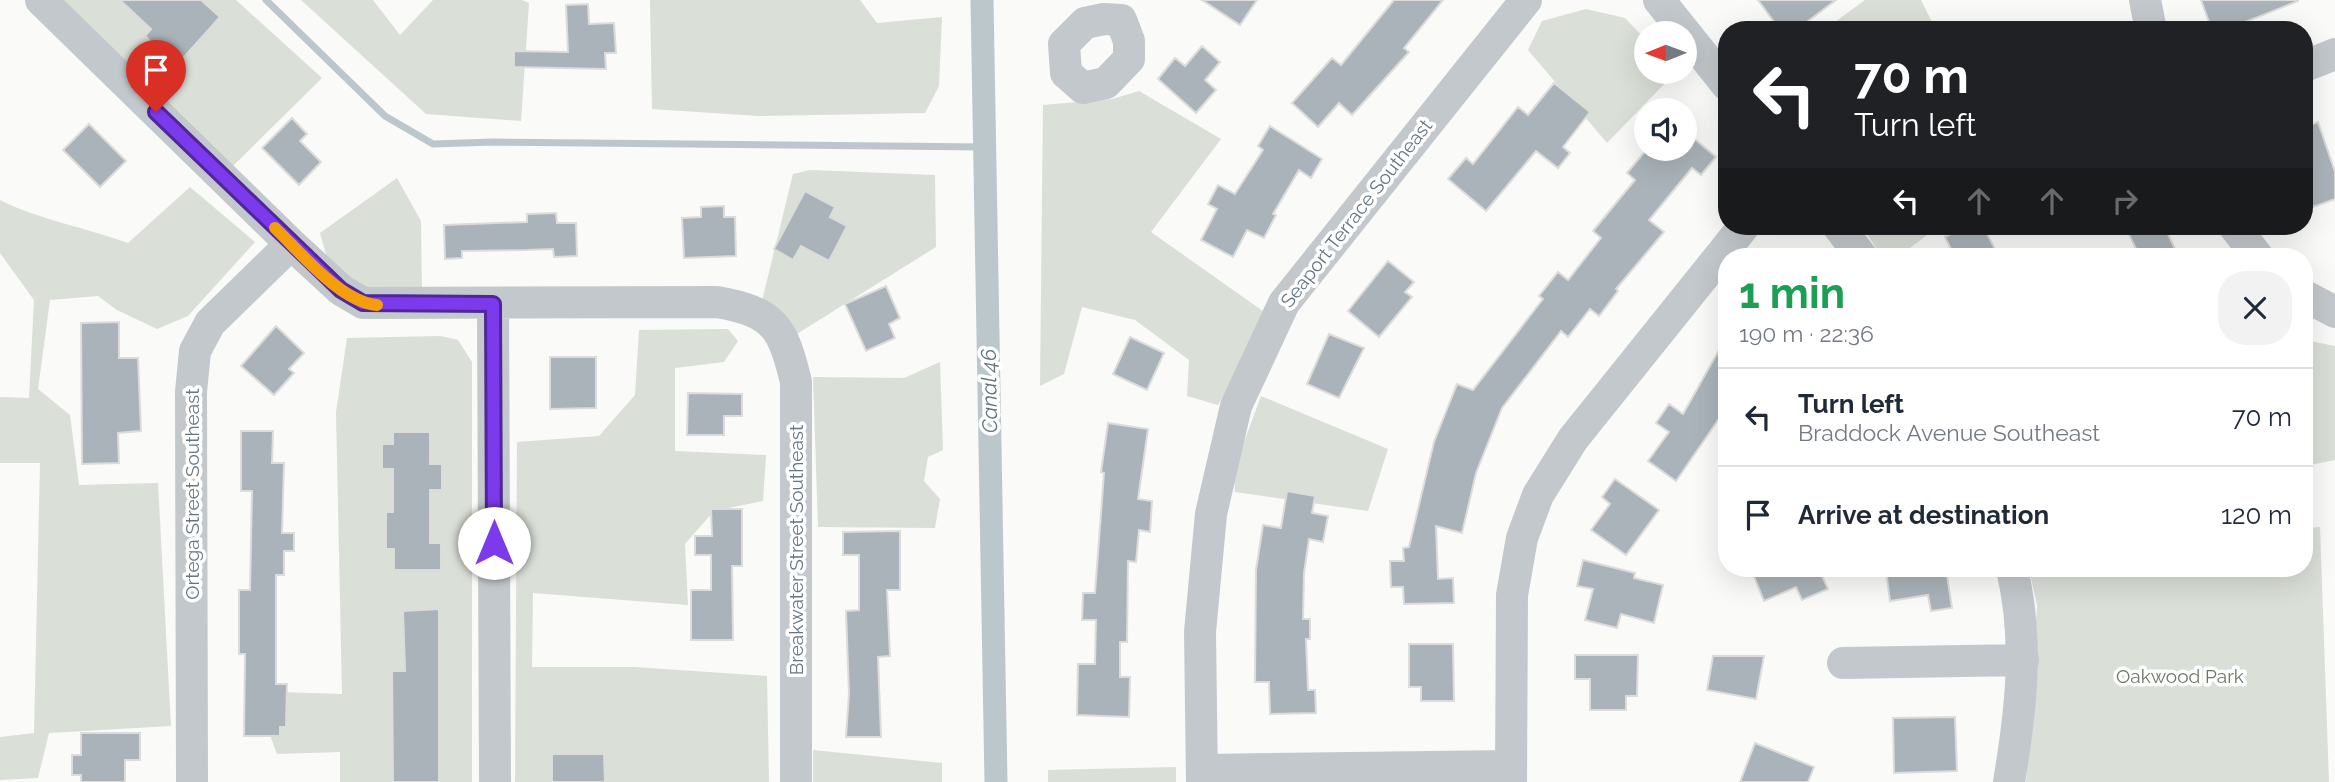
<!DOCTYPE html>
<html lang="en">
<head>
<meta charset="utf-8">
<style>
  :root { --surface:#fff; --page:#f2f2f3; --text:#1f2937; --muted:#747a83; --line:#e0e1e3 }
  body { margin:0; font-family:Raleway,sans-serif; background:var(--page); color:var(--text); height:100vh; display:flex; flex-direction:column; font-size:26px; white-space:nowrap }
  * { box-sizing:border-box; margin:0 }
  p { font-size:23px; color:var(--muted) }
  .icon { flex:none; width:38px; height:38px; fill:none; stroke:currentColor; stroke-width:2; stroke-linecap:round; stroke-linejoin:round }
  .map { position:relative; flex:1; overflow:hidden }
  .details { position:absolute; left:1718px; top:248px; width:595px; height:329px; display:flex; flex-direction:column; background:var(--surface); border-radius:28px; box-shadow:0 7px 28px #0002 }
  .details>* { flex:none }
  .banner { position:absolute; left:1718px; top:21px; width:595px; height:214px; border-radius:28px; box-shadow:0 7px 28px #0002; background:#202124; color:#fff; overflow:hidden }
  .needle { width:46px; rotate:269deg }
  .buttons { position:absolute; left:1634px; top:21px; display:grid; gap:14px }
  .buttons a { display:grid; place-items:center; width:63px; height:63px; border-radius:50%; background:var(--surface); box-shadow:0 7px 28px #0002; font-size:35px }
  .pin { position:absolute; display:grid; place-items:center; width:60px; height:60px; color:#fff; margin:-72px -30px; border-radius:50% 50% 50% 0; rotate:-45deg; box-shadow:0 0 7px #0007 }
  .pin .icon { rotate:45deg }
  .me { position:absolute; width:77px; margin:-38px; rotate:0deg; stroke-linejoin:round; filter:drop-shadow(0 0 5px #0008) }
  .turn { display:flex; align-items:center; gap:24px; height:147px; padding:0 21px; font-size:32px }
  .turn .icon { width:91px; height:91px; stroke-width:2.5 }
  .turn b { display:block; font-size:49px; line-height:60px }
  .lanes { display:flex; align-items:center; height:66px; padding:0 21px; background:#0003; justify-content:center; gap:35px; direction:ltr }
  .lanes .off { opacity:.35 }
  .round { display:grid; place-items:center; flex:none; width:74px; height:74px; border-radius:28px; background:var(--page) }
  .headline { display:flex; align-items:center; justify-content:space-between; height:119px; padding:0 21px }
  h1 { font-size:42px; font-weight:700; line-height:52px; color:#1e9e55 }
  ul { padding:0; list-style:none }
  li { display:flex; align-items:center; gap:21px; height:98px; padding:0 21px; border-top:2px solid var(--line) }
  li div { flex:1 }
  li b { display:block; font-size:26px }
  li em { font-style:normal }
  .map>svg:first-child { display:block }
  .green { fill:#dadfd7 }
  .lines { fill:none; stroke-linecap:round; stroke-linejoin:round }
  .stream { stroke:#bbc7cb; stroke-width:7 }
  .canal { stroke:#bbc7cb; stroke-width:23 }
  .building { fill:#aab3b9; stroke:#dcdcda; stroke-width:2 }
  .minor { stroke:#c3c8cc; stroke-width:32 }
  .route-casing { stroke:#51269a; stroke-width:18 }
  .route { stroke:#7c3aed; stroke-width:12 }
  .slow { stroke:#f59e0b; stroke-width:12 }
  .labels { text-anchor:middle; dominant-baseline:central; stroke-width:7; stroke-linejoin:round; paint-order:stroke }
  .street-label { font-size:19px; fill:#657683; stroke:#fff }
  .park-label { font-size:19px; fill:#687a64; stroke:#fff }
  .water-label { font-size:21px; font-style:italic; fill:#60757c; stroke:#fff }
</style>
</head>
<body>
<div class="map">
<svg width="2335" height="782" viewBox="0 0 2335 782">
  <rect width="100%" height="100%" fill="#fafaf8"/>
  <path class="green" d="M58 0H236L322 78 232 167Z
    M301 0H373L400 35 433 0H522L529 3 521 121 426 114Z
    M650 0H860L877 23 942 17 939 86 925 113 758 116 652 109Z
    M1865 0H1921L1936 30H1824Z
    M1586 9 1625 18 1647 41V72H1676L1607 143 1528 50 1542 21Z
    M1139 91 1221 139 1151 232 1267 314 1218 405 1187 396 1189 360 1135 320 1082 307 1064 374 1040 386 1043 105 1112 99Z
    M810 170 935 175 936 247 792 337 762 301 793 174Z
    M397 178 421 221 422 297 361 295 329 265 320 233Z
    M190 187 255 242 188 316 157 329 117 310 98 296 50 300 38 389 70 415 79 485 158 483 171 726 49 733 38 778 0 780V737L34 733 40 463H0V397L29 398 34 300 0 253V200C37 219 87 228 128 243Z
    M1862 226H1939L1898 257H1882Z
    M728 329 738 341 724 362 675 368V451L766 455 763 501 714 511 685 544 688 605 533 593 532 667H634L767 676 769 782H515L517 442 599 436 635 395 639 330Z
    M441 336 458 340 472 362V782H340V752L277 754 261 712 279 692 342 694 336 412 347 338Z
    M2305 340 2335 346V460L2305 466Z
    M940 362 943 450 928 457 924 481 940 499 935 528 818 527 813 377 904 378Z
    M1261 396 1388 449 1368 511 1235 492 1234 469Z
    M2320 527 2329 782H2026L2037 605 2029 569H2305V528Z
    M813 750 942 763V782H813Z
    M1176 767V782H1048V770Z"/>
  <g class="lines">
    <path class="stream" d="M266 0 385 116 433 144 493 142 984 147"/>
    <path class="canal" d="M982 0 996 782"/>
  </g>
  <path class="building" d="M120 0H201L220 17 177 65 145 36 151 29Z
    M1202 0H1257L1240 25Z
    M1394 0H1443L1404 48 1409 52 1352 115 1339 103 1318 127 1292 103 1332 58 1341 65Z
    M1758 0H1836L1796 30H1780Z
    M2201 0H2298V1L2225 30H2212Z
    M588 4 589 24 614 23 616 53H605L606 69 514 67V51L568 52 566 5Z
    M1202 46 1220 62 1205 80 1216 90 1196 113 1158 79 1175 58 1185 66Z
    M1554 83 1590 112 1563 147 1570 153 1558 168 1536 151 1486 211 1448 179 1466 158 1473 164 1518 107 1528 115Z
    M292 118 307 134 300 141 321 162 299 185 262 148Z
    M2318 122 2335 172V199L2313 207 2305 183V127Z
    M89 124 126 161 100 187 63 150Z
    M1270 126 1322 159 1311 178 1299 170 1273 214 1276 215 1264 238 1247 230 1233 257 1201 240 1217 209 1208 204 1218 185 1235 194 1263 150 1258 146Z
    M1685 131 1716 157 1701 175 1692 168 1649 220 1664 232 1616 289 1618 291 1599 316 1590 309 1568 337 1561 331 1502 408 1476 473 1462 533 1436 526 1438 579 1453 578 1454 603 1404 604 1403 587H1391L1390 561H1404L1403 548 1409 547 1434 442 1457 384 1473 390 1543 299 1539 296 1558 272 1568 280 1601 238 1593 231 1635 180 1627 173 1647 149H1685Z
    M805 191 835 207 830 217 847 226 829 261 801 246 793 260 774 249Z
    M724 206V217H735L736 256 684 258 682 218 701 217V207Z
    M556 213 557 223H576L577 256 554 257 553 249 527 250 462 251V258L445 259 444 225 527 222V214Z
    M1966 226H1983L1999 257H1955L1945 237Z
    M2125 226H2164L2175 249 2158 257H2140Z
    M1388 261 1414 282 1405 292 1412 297 1379 337 1348 311Z
    M886 286 900 318 889 324 895 338 866 351 845 304Z
    M119 322V358H138L141 431 118 433 119 463 82 464 81 323Z
    M276 326 304 353 289 369 294 373 274 395 241 366Z
    M1329 334 1364 348 1339 398 1307 384Z
    M1727 336V407L1676 481 1648 461 1669 432 1656 423 1669 404 1683 414Z
    M1130 337 1164 353 1147 390 1113 374Z
    M550 357H596V408L550 409Z
    M688 393 742 394V416H724V435H687Z
    M1108 423 1148 429 1138 499 1152 501 1150 532 1139 530 1136 562 1128 561 1127 642H1120V677H1130L1129 717 1077 715 1078 664H1095L1096 620H1082L1083 593H1095L1104 473 1101 472Z
    M241 431H273L272 463H284L282 533H294V551H284V575H276V684H287L286 727H280V736H244L245 654H239V590H250L252 491H241Z
    M393 432H430V464H442V490H430V543H441V570H394V549H386V512H393V469H382V444H393Z
    M1615 479 1659 510 1626 555 1591 530 1610 504 1602 497Z
    M1287 491 1315 496 1312 513 1328 516 1323 542 1309 539 1304 573 1303 619H1310V639H1306L1308 690H1315L1316 713 1270 714 1269 682H1255L1256 570 1263 525 1281 528Z
    M711 509H742V566H732L733 640H691V590H711V555H695V536H712Z
    M900 531V590H887L890 656 878 657 881 737H846L849 694 846 611 859 610V555H843V532Z
    M1583 560 1635 573 1634 578 1663 585 1654 623 1621 614 1617 628 1585 620 1593 589 1577 586Z
    M1751 569H1839L1822 576 1828 589 1802 600 1796 587 1764 601Z
    M1900 569H1946L1952 608 1931 611 1928 595 1890 601 1886 571Z
    M439 609V782H393L392 671H405L403 611Z
    M1409 644H1453L1454 701H1421V687H1409Z
    M1575 655H1638L1637 696H1626V710H1590V679H1575Z
    M1713 656H1764L1756 699 1707 690Z
    M1955 717 1957 771 1894 773 1893 718Z
    M81 733H140V760H125V782H81V775H72V755H81Z
    M1755 743 1814 767 1808 782H1740Z
    M552 754H604L605 782H552Z"/>
  <g class="lines">
    <path class="minor" d="M41 0 291 244 341 290 363 303 717 302C774 312 783 327 796 382V782
      M1659 0 1727 85
      M2145 0 2151 30
      M1104 19 1121 20 1129 41V59L1106 83 1083 88 1066 73 1064 44 1085 23Z
      M2305 66 2335 54
      M1838 226 1862 257
      M2234 226 2258 257
      M2305 296 2335 312
      M493 304 495 782
      M1843 663 2023 660
      M1202 770 1511 766
      M192 782 191 392 195 351 210 323 291 244
      M1202 782 1200 632 1211 514 1236 406 1284 303 1526 0
      M1511 782 1512 595 1522 538 1538 495 1573 439 1744 226
      M2009 782C2021 710 2029 641 2012 569"/>
  </g>
  <g class="lines">
    <defs>
      <path id="route" d="M156 112 341 290 363 303 493 304 494 543"/>
    </defs>
    <use href="#route" class="route-casing"/>
    <use href="#route" class="route"/>
    <path class="slow" d="M275 228C301 253 341 302 377 305"/>
  </g>
  <g class="labels">
    <g class="street-label">
      <text transform="translate(1356 213) rotate(-52)">Seaport Terrace Southeast</text>
      <text transform="translate(192 494) rotate(-90)">Ortega Street Southeast</text>
      <text transform="translate(796 550) rotate(-90)">Breakwater Street Southeast</text>
    </g>
    <g class="park-label">
      <text x="2180" y="676">Oakwood Park</text>
    </g>
    <g class="water-label">
      <text transform="translate(989 391) rotate(-91)">Canal 46</text>
    </g>
  </g>
</svg>
<div class="buttons">
<a><svg class="needle" viewBox="-14 -14 28 28"><path d="M0-13l5 13h-10z" fill="#e53935"/><path d="M0 13l5-13h-10z" fill="#747a83"/></svg></a>
<a><svg class="icon" aria-label="sound" viewBox="0 0 24 24"><path d="M4 9h4l5-4v14l-5-4H4zM17 9q2 3 0 6"/></svg></a>
</div>
<div class="pin" style="left:156px;top:112px;background:#d93025"><svg class="icon" aria-label="arrive" viewBox="0 0 24 24"><path d="M6 21V4h12l-3 4 3 4H6"/></svg></div>
<svg class="me" style="left:494px;top:543px" viewBox="-20 -20 40 40"><circle r="19" fill="#fff"/><path d="M0-13L10 11 0 6-10 11z" fill="#7c3aed"/></svg>
<div class="banner">
<div class="turn"><svg class="icon" aria-label="left" viewBox="0 0 24 24"><path d="M17 20v-9H6M10 6l-5 5 5 5"/></svg><div><b>70 m</b>Turn left</div></div>
<div class="lanes"><svg class="icon" aria-label="left" viewBox="0 0 24 24"><path d="M17 20v-9H6M10 6l-5 5 5 5"/></svg><svg class="icon off" aria-label="ahead" viewBox="0 0 24 24"><path d="M12 20V5M6 11l6-6 6 6"/></svg><svg class="icon off" aria-label="ahead" viewBox="0 0 24 24"><path d="M12 20V5M6 11l6-6 6 6"/></svg><svg class="icon off" aria-label="right" viewBox="0 0 24 24"><path d="M7 20v-9h11M14 6l5 5-5 5"/></svg></div>
</div>
<section class="details">
<div class="headline"><div><h1>1 min</h1><p>190 m · 22:36</p></div><a class="round"><svg class="icon" aria-label="close" viewBox="0 0 24 24"><path d="M6 6l12 12M18 6L6 18"/></svg></a></div>
<ul>
<li><svg class="icon" aria-label="left" viewBox="0 0 24 24"><path d="M17 20v-9H6M10 6l-5 5 5 5"/></svg><div><b>Turn left</b><p>Braddock Avenue Southeast</p></div><em>70 m</em></li>
<li><svg class="icon" aria-label="arrive" viewBox="0 0 24 24"><path d="M6 21V4h12l-3 4 3 4H6"/></svg><div><b>Arrive at destination</b></div><em>120 m</em></li>
</ul>
</section>
</div>
</body>
</html>
